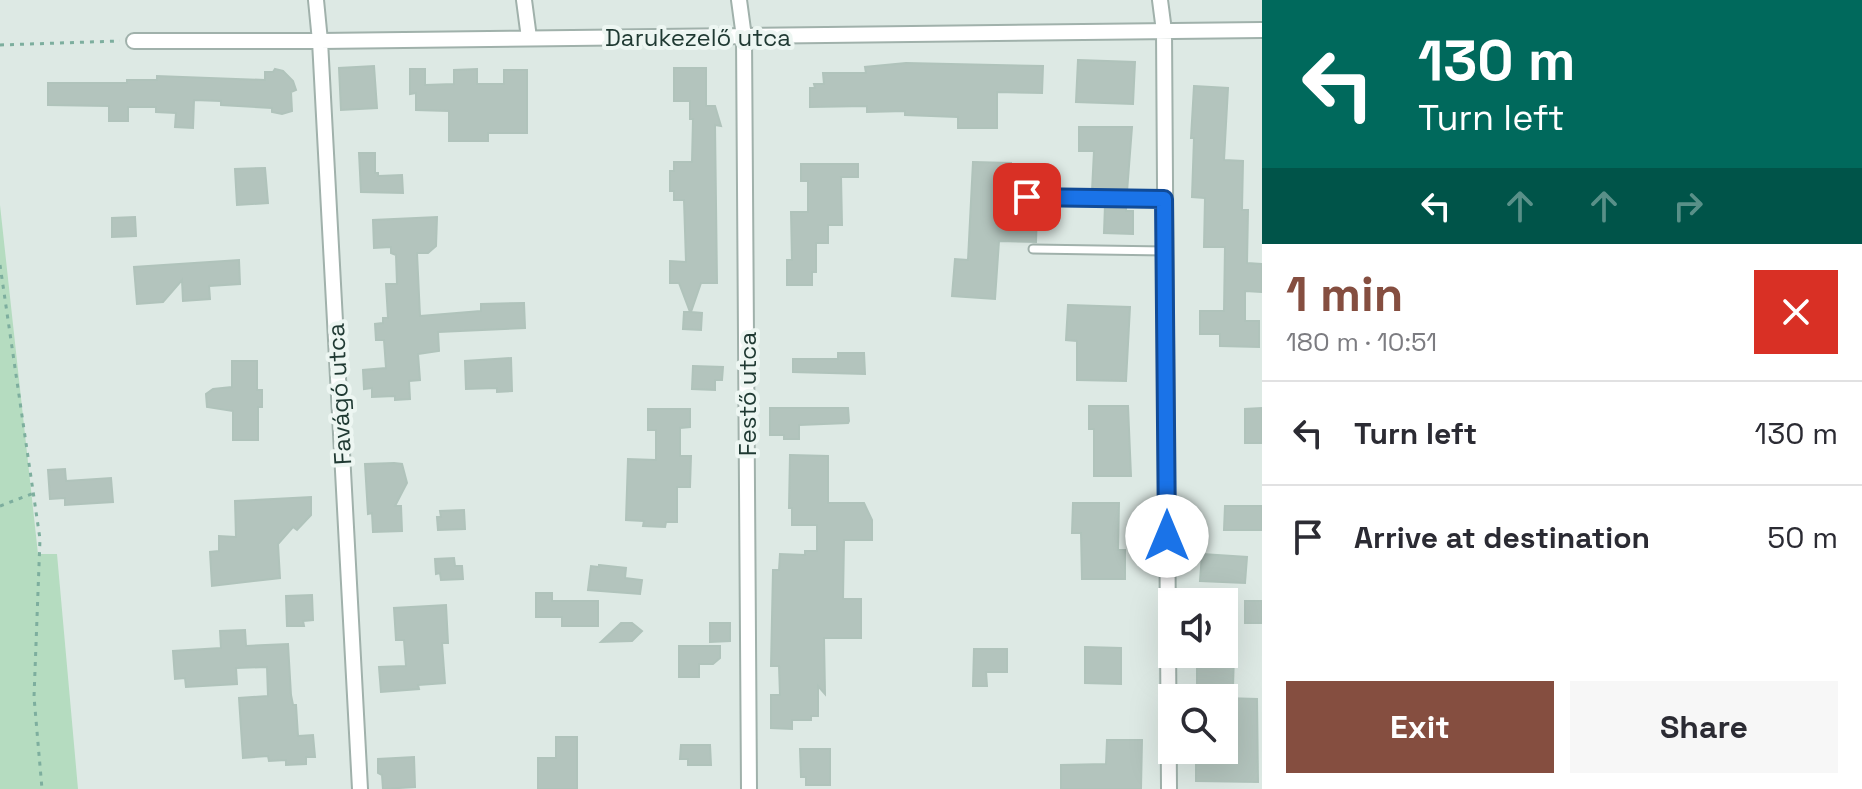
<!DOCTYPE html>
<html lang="en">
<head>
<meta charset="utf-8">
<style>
  :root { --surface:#fff; --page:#f7f7f7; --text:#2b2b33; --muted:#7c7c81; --line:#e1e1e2; --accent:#854e40 }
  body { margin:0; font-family:"Space Grotesk",sans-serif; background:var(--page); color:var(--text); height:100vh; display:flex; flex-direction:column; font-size:30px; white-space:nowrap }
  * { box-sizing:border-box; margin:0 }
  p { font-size:26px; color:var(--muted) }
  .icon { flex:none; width:44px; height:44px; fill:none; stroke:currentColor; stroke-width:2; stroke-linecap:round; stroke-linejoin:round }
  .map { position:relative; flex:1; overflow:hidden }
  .drawer { display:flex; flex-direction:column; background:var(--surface); width:600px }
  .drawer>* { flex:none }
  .guide { background:#00695c; color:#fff; overflow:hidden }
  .fabs { position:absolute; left:1158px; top:588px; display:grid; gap:16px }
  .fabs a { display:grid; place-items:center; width:80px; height:80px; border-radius:0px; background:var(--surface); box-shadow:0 8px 32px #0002; font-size:40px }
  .pin { position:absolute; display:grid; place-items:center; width:68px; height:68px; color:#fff; margin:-34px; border-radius:16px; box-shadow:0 4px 12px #0006 }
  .me { position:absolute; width:88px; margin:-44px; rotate:0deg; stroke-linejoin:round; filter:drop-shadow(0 0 6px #0008) }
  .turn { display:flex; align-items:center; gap:28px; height:168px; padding:0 24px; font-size:36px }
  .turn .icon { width:104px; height:104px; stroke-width:2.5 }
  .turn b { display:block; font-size:56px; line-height:68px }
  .lanes { display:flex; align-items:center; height:76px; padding:0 24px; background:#0003; justify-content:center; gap:40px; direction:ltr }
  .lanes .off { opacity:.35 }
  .round { display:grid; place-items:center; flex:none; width:84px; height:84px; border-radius:0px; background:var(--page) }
  .head { display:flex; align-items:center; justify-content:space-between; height:136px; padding:0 24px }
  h1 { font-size:48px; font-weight:700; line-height:60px; color:var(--accent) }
  .button { display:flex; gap:16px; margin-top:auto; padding:16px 24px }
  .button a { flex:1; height:92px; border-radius:0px; background:var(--accent); color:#fff; font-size:32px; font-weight:700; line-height:92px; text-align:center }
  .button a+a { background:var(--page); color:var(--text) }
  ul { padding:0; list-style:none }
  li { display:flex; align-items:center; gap:24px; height:104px; padding:0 24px; border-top:2px solid var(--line) }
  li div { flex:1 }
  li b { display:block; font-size:30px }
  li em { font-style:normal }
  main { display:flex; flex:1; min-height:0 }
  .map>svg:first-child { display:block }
  .green { fill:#b5dcc0 }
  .building { fill:#b3c4bd; stroke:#b0c3bb; stroke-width:2 }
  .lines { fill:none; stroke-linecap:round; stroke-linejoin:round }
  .lane-casing { stroke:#a0b1ab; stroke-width:11 }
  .street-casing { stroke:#a0b1ab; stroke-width:18 }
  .path { stroke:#7dae9e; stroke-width:3; stroke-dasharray:4 6; stroke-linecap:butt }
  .lane { stroke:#fff; stroke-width:7 }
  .street { stroke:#fff; stroke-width:14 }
  .route-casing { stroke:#114b97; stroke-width:20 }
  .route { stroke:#1a73e8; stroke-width:14 }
  .labels { text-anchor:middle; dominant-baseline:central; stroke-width:8; stroke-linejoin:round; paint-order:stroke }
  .street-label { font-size:24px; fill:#1f3932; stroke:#edf6f2 }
</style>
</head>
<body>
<main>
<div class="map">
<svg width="1262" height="789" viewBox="0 0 1262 789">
  <rect width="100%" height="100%" fill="#dde9e4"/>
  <path class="green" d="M0 205 38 554H57L78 789H0Z"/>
  <path class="building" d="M1078 60 1135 62 1133 104 1076 102Z
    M906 63 1043 66 1042 93 997 92V128H958V117L905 115V111L867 112V106L810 107V88H815L814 84H824L823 73H866L865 67Z
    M374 66 377 108 341 110 339 68Z
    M674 68H706V106H715L721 126 715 125 717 283H701L691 312 702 313 701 330 683 329 684 312H690L679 283H670V261L686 262 684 200H674V191H670V171H674V162H692L693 119H690V101H674Z
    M275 69 283 71 293 81 296 90 291 92 292 111 282 114 272 112V108L221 105V101L194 100 193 128 175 127 176 113 156 112V107H128V121H109V106L48 105V83H127V80H157V76L265 80V72H273Z
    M410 69H425V85L454 84V70L477 69V84H504V70H527V133H488V141H449V111L416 110V93L410 94Z
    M1194 86 1228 88 1224 160 1243 161 1242 210H1248L1247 263 1262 264V292L1245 291V321H1259V347L1220 346V334H1200V311H1224L1225 247H1204L1205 198 1192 197 1194 138H1191Z
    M1079 127H1132L1127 192 1092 191 1094 151H1079Z
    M359 153H375V173H378V176L402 175 403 193 361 192Z
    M973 162 1011 163 1010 209 1037 210 1036 242 999 241 995 299 952 296 955 259 968 260Z
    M801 164H858V177H841L842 225H828V243H816V272H812V285H787V260H792L791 212H808V181H801Z
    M265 168 268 203 237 205 235 169Z
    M1105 205H1126V211H1133V234L1104 233Z
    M135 217 136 236 112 237V218Z
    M437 217 436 246 428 253H417L420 316 481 311V304L524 303 525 328 438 332 439 351 418 354 420 380 409 381 410 399 395 400V396L372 397V388L364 389 363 370 386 368 384 340H376L375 324 383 323V318H388L386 284H397L396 255 391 253V247L374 248 373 220Z
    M239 260 240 284 209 286 210 299 183 301 182 280 163 302 137 304 134 267Z
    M1068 305 1130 307 1126 381 1077 380V341L1066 340Z
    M838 353H864L865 374 793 372V359H838Z
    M511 358 512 391 497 392V388L466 389 465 361Z
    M232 361H257V390H262V407H258V440H233V411L207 407 206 394 213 389 232 387Z
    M693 366 723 367 722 380H715V390L692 389Z
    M1089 406H1128L1131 476H1094V429H1089Z
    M770 408H848L849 421 848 423 799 425V439H784V435H770Z
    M1262 408V443H1245V409Z
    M648 409H690V427L680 428V456H691L690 487H677V522H666L665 527 643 526 644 521 626 520 628 459 656 460V430H648Z
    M790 455 828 456V503H864L872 520V540H844L843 599H861V638H824L825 694 818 686V716H811V720H792V729L771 728V695H780L779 666H771L773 570H779L780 554 805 555V551H817V525H792V508H789Z
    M394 463 402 464 407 483 395 506H401L402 531 373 532 372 513 368 514 365 464Z
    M65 469 66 481 111 478 113 502 65 505V498L50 499 48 470Z
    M311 497V515L297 530 293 527 278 544 280 578 212 586 210 552 219 551V536L236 537 235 501Z
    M1073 503H1119L1118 550H1125V579H1082L1081 533H1072Z
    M1225 506H1262V530H1224Z
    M464 510 465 529 438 530 437 517H441L440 511Z
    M1202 554 1247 557 1245 583 1200 581Z
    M454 558 455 566H462L463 579 441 580 440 573 436 574 435 559Z
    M599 565 626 568 625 578 642 580 640 594 588 590 591 566 599 567Z
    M536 593H552V601H598V626H562V617H536Z
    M312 595 313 620 303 621 304 626H287L286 596Z
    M1245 601H1262V623H1245Z
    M446 605 448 643H442L445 683 418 685 419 689 381 692 379 667 406 666 404 640H396L394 608Z
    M621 623H632L642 631 632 641 601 642Z
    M710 623H730V641L710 642Z
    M245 630 246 646 288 644 291 695 293 705H296L298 736 313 735 315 757H306V764L286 765V760L269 761 268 756 243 758 239 698 268 696 267 667 236 668 237 684 186 687 185 678 175 679 173 651 221 648 220 631Z
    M679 646H720V658L713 664H699V677H679Z
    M1085 647 1121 648V684L1085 683Z
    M974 649H1007V672H986L987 686H973Z
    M1197 654H1234L1233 687H1197Z
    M1224 698 1257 699 1258 782 1196 781V750H1224Z
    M556 737H577V789H538V758H556Z
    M1107 740H1142L1141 789H1061V765L1106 764Z
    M681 745H710L711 765H688V759H680Z
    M800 749H830V785H806V777H801Z
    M414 757 415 787 383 789 382 775 378 773V759Z"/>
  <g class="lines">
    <defs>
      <path id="lane" d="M1027 197 1164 199
        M1033 249 1165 251"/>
      <path id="street" d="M316 0 320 41 360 789
        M524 0 529 38
        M739 0 744 37 749 789
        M1160 0 1164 31 1169 789
        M134 41H320L1262 30"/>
    </defs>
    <use href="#lane" class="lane-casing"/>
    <use href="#street" class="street-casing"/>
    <path class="path" d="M0 45 120 41
      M0 265 40 539 34 697 42 789
      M0 506 34 493"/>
    <use href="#lane" class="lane"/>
    <use href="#street" class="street"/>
  </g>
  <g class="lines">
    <defs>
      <path id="route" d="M1027 197 1164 199 1167 536"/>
    </defs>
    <use href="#route" class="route-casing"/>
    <use href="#route" class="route"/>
  </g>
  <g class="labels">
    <g class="street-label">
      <text x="698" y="37">Darukezelő utca</text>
      <text transform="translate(339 394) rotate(-93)">Favágó utca</text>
      <text transform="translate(747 394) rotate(-90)">Festő utca</text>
    </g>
  </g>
</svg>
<div class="fabs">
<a><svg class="icon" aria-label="sound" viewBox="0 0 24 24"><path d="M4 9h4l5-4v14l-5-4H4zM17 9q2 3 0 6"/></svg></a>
<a><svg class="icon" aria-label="search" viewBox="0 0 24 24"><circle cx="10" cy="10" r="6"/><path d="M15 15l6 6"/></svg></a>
</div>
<div class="pin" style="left:1027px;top:197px;background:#d93025"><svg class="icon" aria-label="arrive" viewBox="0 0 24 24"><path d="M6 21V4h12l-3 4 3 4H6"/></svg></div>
<svg class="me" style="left:1167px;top:536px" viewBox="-20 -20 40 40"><circle r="19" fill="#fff"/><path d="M0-13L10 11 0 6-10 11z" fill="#1a73e8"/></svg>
</div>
<section class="drawer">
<div class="guide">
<div class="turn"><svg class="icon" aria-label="left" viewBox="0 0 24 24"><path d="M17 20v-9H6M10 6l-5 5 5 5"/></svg><div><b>130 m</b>Turn left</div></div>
<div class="lanes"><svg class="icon" aria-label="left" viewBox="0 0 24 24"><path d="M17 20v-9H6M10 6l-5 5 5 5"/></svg><svg class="icon off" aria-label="ahead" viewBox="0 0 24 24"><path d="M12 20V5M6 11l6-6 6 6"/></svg><svg class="icon off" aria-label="ahead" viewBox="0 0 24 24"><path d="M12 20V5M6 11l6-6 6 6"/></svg><svg class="icon off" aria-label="right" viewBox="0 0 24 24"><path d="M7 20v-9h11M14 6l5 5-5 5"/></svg></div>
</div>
<div class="head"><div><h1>1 min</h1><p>180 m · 10:51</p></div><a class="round" style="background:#d93025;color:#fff"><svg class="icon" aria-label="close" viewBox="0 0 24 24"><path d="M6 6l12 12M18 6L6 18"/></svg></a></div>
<ul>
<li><svg class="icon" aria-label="left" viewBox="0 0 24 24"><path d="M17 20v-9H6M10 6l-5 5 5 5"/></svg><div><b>Turn left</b></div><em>130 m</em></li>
<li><svg class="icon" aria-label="arrive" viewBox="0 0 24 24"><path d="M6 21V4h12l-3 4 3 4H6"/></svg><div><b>Arrive at destination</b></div><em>50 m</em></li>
</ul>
<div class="button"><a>Exit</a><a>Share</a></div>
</section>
</main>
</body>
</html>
